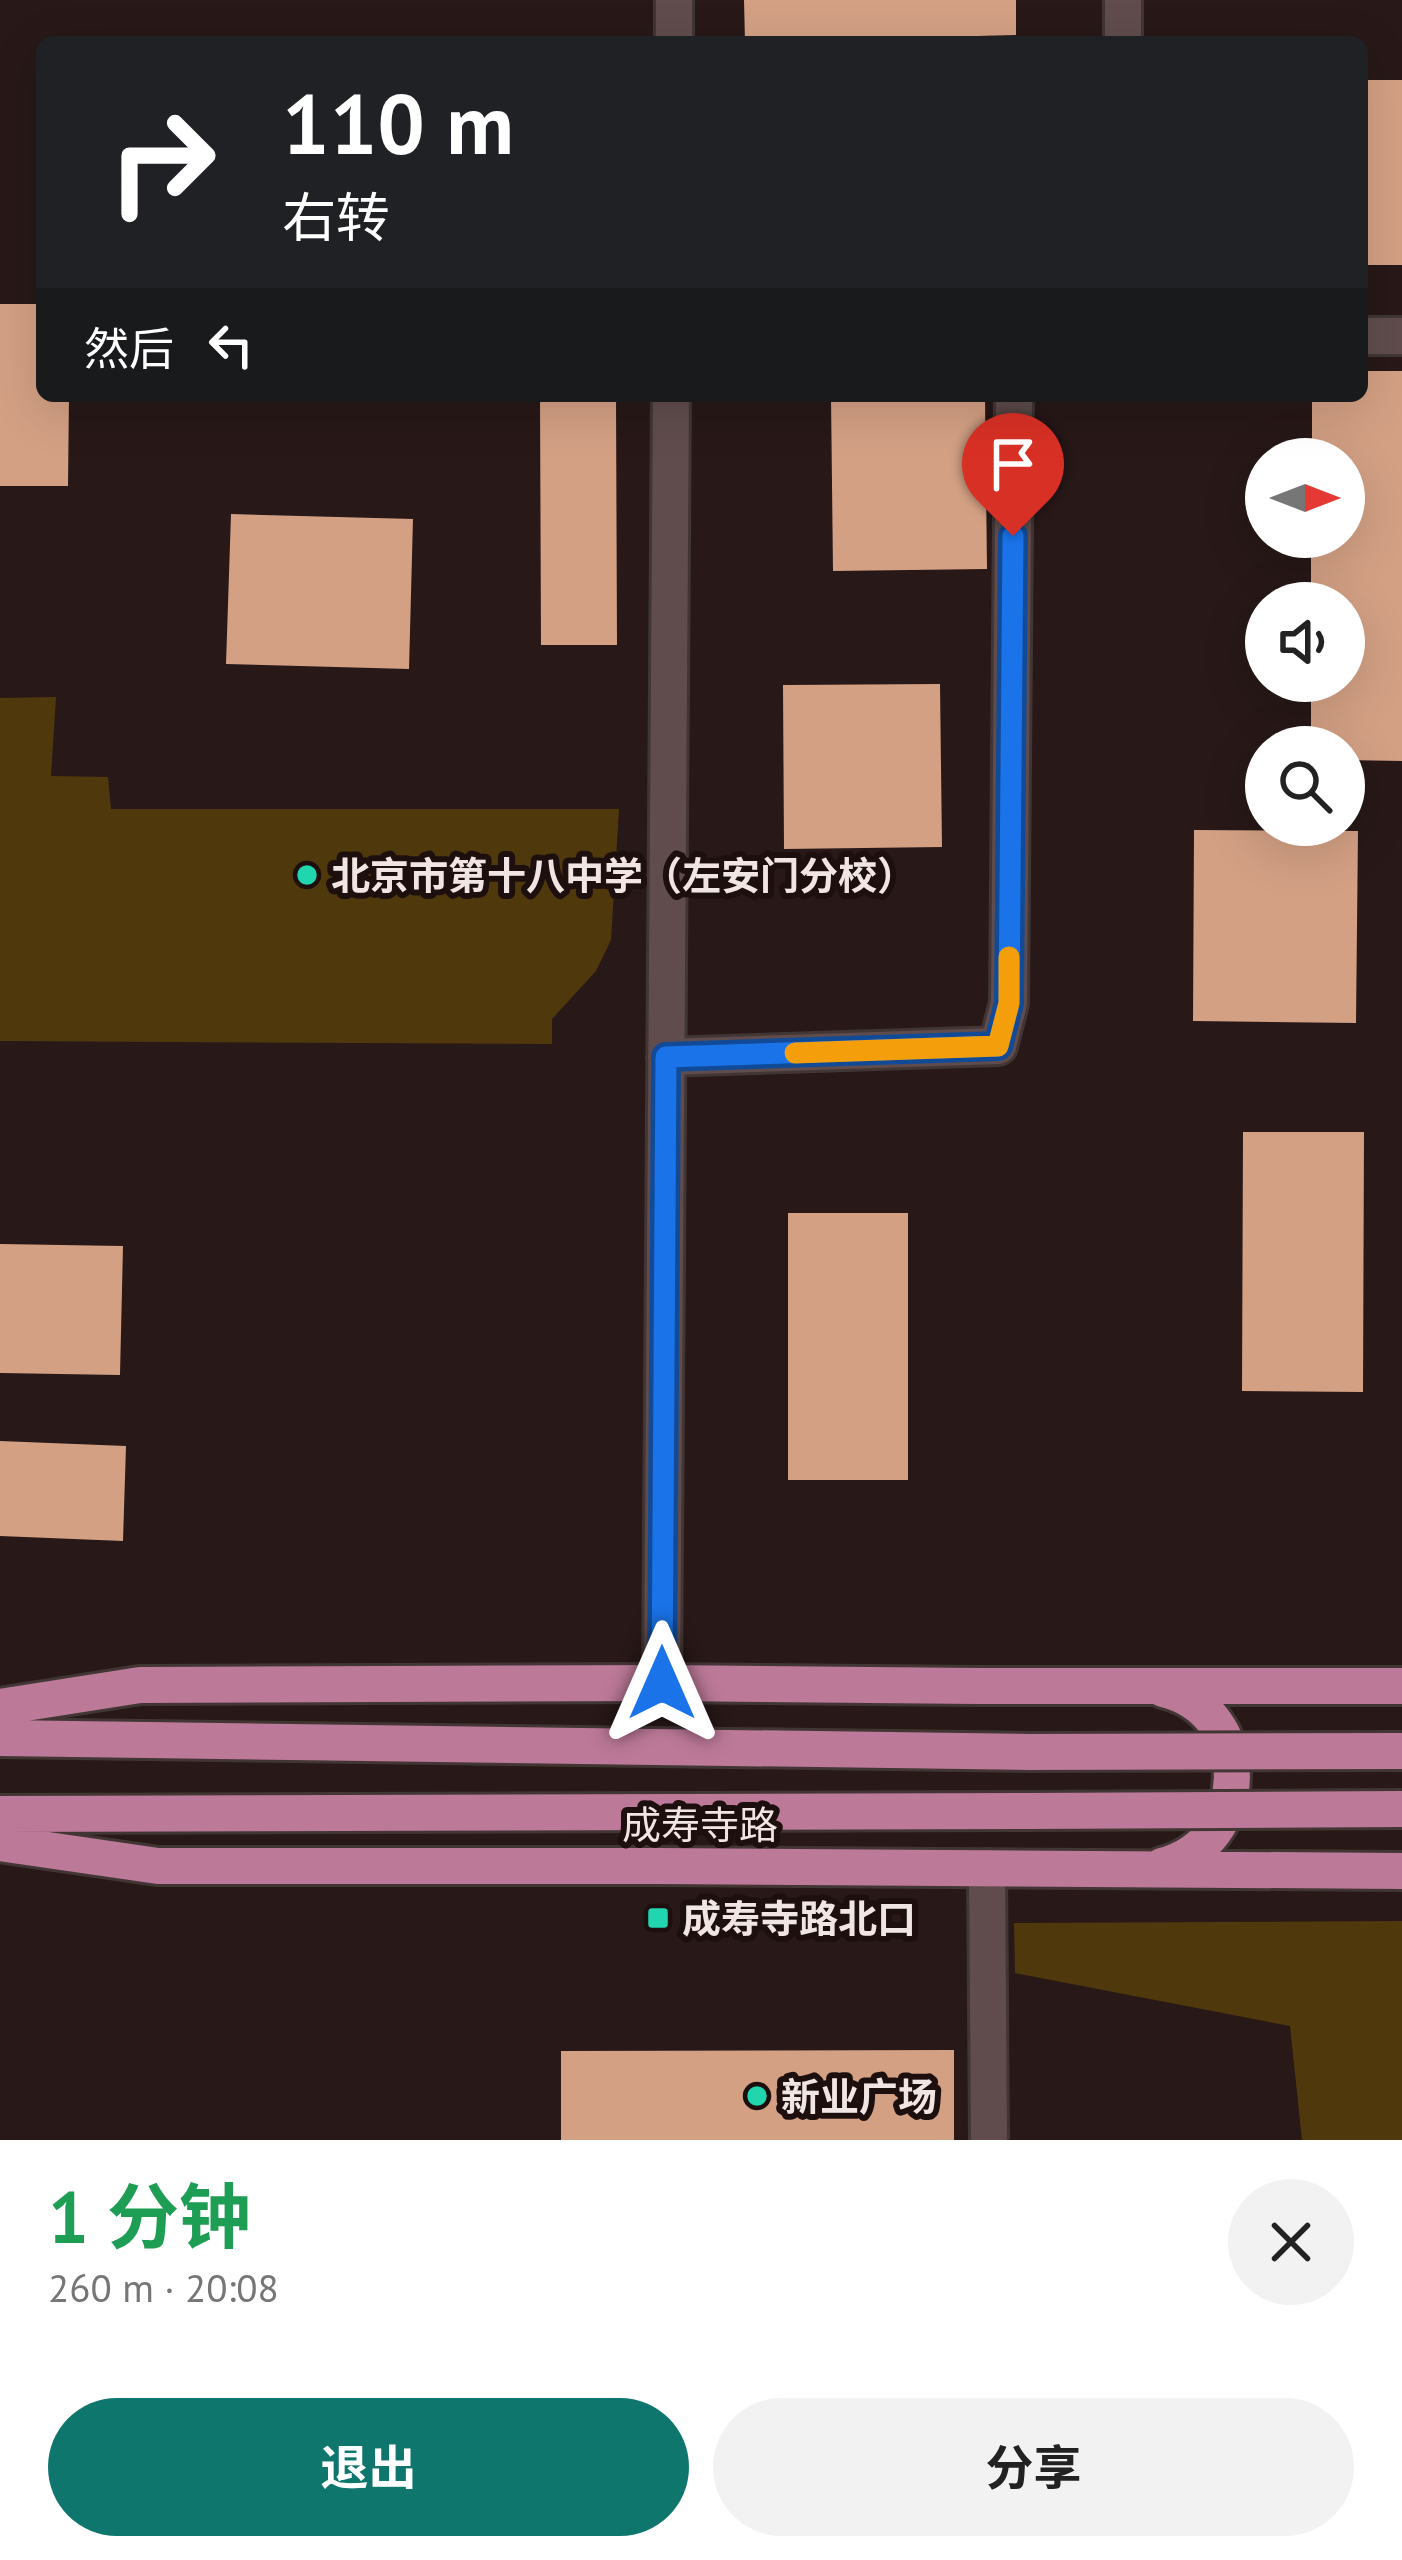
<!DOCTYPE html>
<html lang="zh">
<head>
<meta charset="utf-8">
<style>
  :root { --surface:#fff; --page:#f2f2f2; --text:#222; --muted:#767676; --accent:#0f766e }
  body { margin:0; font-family:"PT Sans","Noto Sans SC",sans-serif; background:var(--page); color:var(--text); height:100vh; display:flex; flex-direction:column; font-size:45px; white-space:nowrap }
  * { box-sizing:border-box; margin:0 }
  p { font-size:39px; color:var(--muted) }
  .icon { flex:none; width:66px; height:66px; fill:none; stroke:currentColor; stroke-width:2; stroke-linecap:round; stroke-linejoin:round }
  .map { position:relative; height:2140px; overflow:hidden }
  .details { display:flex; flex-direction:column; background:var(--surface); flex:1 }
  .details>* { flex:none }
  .guide { position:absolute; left:36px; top:36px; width:1332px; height:366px; border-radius:18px; box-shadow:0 12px 48px #0002; background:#202124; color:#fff; overflow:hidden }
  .needle { width:78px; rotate:90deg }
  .fabs { position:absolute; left:1245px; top:438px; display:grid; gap:24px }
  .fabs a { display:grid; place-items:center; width:120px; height:120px; border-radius:50%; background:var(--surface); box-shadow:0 12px 48px #0002; font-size:60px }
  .pin { position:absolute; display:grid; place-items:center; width:102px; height:102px; color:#fff; margin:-123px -51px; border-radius:50% 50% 50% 0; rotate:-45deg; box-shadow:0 0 12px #0007 }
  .pin .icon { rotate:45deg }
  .me { position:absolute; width:132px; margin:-66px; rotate:0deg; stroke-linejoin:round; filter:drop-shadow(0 0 9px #0008) }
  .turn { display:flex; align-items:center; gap:42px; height:252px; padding:0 48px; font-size:54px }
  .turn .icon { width:156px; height:156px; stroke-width:2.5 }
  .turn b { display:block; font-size:84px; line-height:102px }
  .then { display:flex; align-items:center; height:114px; padding:0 48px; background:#0003; gap:24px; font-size:45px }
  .round { display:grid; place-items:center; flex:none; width:126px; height:126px; border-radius:63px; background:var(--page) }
  .overview { display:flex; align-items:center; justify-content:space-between; height:204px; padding:0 48px }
  h1 { font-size:72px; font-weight:700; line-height:90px; color:#1e9e55 }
  .cta { display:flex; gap:24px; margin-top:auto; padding:24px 48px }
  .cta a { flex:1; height:138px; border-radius:72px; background:var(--accent); color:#fff; font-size:48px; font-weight:700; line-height:138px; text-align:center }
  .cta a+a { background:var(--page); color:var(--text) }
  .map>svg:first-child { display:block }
  .green { fill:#4f390c }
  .building { fill:#d3a084 }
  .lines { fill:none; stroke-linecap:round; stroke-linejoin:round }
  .minor-casing { stroke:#423635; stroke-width:42 }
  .major-casing { stroke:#423635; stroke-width:42 }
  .minor { stroke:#604c4c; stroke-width:36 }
  .major { stroke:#bc7998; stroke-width:36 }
  .major-bridge-casing { stroke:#423635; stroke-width:42; stroke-linecap:butt }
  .major-bridge { stroke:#bc7998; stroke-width:36 }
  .route-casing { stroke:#114b97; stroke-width:30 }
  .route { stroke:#1a73e8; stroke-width:21 }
  .slow { stroke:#f59e0b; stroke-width:21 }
  .poi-dot { fill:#21d5af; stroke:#1e0f0f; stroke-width:4.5 }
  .labels { text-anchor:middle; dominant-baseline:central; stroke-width:12; stroke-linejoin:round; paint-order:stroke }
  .poi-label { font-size:39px; font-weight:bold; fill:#f1e5e4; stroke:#1e0f0f; text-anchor:start }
  .street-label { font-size:39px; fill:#f1e5e4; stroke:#1e0f0f }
</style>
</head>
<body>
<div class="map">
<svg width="1402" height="2140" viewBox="0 0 1402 2140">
  <rect width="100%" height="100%" fill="#281818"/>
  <path class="green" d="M56 697 51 776 108 777 111 809H619L611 940 596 971 552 1019V1044L0 1041V698Z
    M1402 1921V2140H1302L1290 2026 1015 1973 1014 1923Z"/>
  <path class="building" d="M744 0H1016V35L745 42Z
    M1362 80H1402V265H1362Z
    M0 304H42V396H69L68 486H0Z
    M1362 371H1402V761L1344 760V747H1311V681H1344V603H1311V537H1344V459H1312V396H1362Z
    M540 396H616L617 645H541Z
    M868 396H985L987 569 833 571 831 397Z
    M231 514 413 519 409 669 226 664Z
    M940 684 942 847 784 849 783 685Z
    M1194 830 1358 831 1356 1023 1193 1021Z
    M1243 1132H1364L1363 1392 1242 1391Z
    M788 1213H908V1480H788Z
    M0 1244 123 1246 120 1375 0 1373Z
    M0 1441 126 1446 123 1541 0 1536Z
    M954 2050V2140H561V2051Z"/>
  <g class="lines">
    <defs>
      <path id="minor" d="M1123 0V42
        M674 42V0
        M1362 336H1402
        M666 1057 998 1046 1009 1003 1014 396
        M662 1683 671 396
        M987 1868 989 2140"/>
      <path id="major" d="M0 1707 140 1685 662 1683 979 1686H1402
        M0 1738 1029 1752
        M0 1814 1028 1811
        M0 1843 158 1866H658L1402 1871
        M1162 1866C1254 1842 1256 1711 1163 1689"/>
    </defs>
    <use href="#minor" class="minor-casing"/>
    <use href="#major" class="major-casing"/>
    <use href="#minor" class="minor"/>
    <use href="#major" class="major"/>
    <defs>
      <path id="major-bridge" d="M1029 1752 1402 1751
        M1028 1811 1402 1809"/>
    </defs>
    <use href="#major-bridge" class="major-bridge-casing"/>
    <use href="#major-bridge" class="major-bridge"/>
  </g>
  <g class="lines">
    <defs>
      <path id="route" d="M662 1683 666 1057 998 1046 1009 1003 1013 536"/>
    </defs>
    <use href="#route" class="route-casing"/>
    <use href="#route" class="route"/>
    <path class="slow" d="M795 1053 998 1046 1009 1003V957"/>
  </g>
  <g class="poi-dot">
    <circle cx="307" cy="875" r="12"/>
    <rect x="646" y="1906" width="24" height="24" rx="6"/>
    <circle cx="757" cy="2096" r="12"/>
  </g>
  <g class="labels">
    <g class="poi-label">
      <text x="331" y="875">北京市第十八中学（左安门分校）</text>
      <text x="682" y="1918">成寿寺路北口</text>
      <text x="781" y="2096">新业广场</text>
    </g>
    <g class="street-label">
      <text x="700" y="1824">成寿寺路</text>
    </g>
  </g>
</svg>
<div class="fabs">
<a><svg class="needle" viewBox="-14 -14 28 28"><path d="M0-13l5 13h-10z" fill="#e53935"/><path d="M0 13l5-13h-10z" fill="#767676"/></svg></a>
<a><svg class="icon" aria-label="sound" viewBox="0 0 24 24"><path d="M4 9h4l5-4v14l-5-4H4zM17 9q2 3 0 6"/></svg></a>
<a><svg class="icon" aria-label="search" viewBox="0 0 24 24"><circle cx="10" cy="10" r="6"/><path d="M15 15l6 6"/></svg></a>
</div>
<div class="pin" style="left:1013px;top:536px;background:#d93025"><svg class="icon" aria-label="arrive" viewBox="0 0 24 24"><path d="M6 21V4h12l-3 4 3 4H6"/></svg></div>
<svg class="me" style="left:662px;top:1683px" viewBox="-20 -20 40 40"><path d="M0-17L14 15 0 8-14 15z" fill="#1a73e8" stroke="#fff" stroke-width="4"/></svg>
<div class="guide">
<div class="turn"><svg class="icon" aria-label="right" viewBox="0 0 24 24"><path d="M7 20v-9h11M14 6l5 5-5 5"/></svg><div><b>110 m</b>右转</div></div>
<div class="then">然后<svg class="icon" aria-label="left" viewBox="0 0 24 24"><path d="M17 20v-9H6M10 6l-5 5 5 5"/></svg></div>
</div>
</div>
<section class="details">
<div class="overview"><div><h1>1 分钟</h1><p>260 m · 20:08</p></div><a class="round"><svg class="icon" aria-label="close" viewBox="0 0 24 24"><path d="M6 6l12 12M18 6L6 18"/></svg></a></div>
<div class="cta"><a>退出</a><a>分享</a></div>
</section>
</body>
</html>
